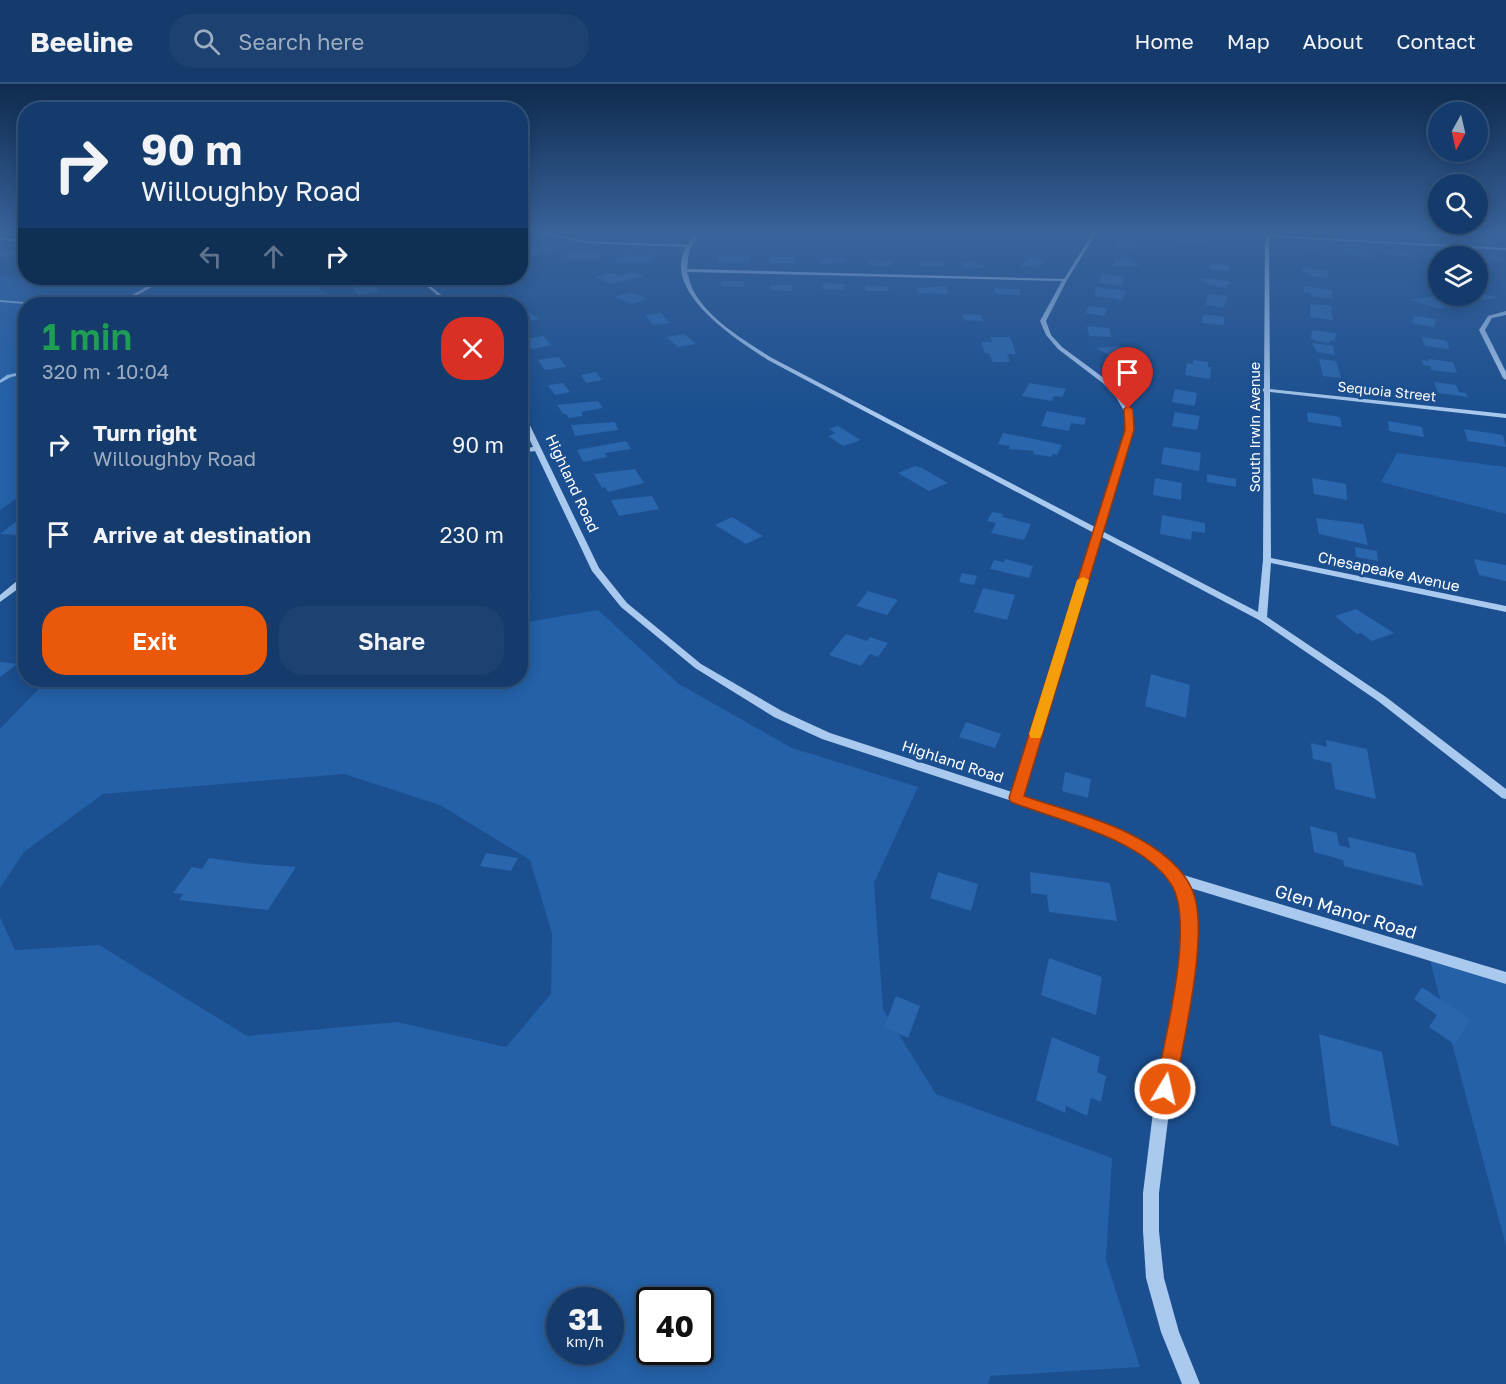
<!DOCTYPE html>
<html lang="en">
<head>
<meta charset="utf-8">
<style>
  :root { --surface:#143b6b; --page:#1d4271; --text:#f1f3f6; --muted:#9dadc1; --line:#33557e; --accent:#ea580c }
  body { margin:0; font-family:"Golos Text",sans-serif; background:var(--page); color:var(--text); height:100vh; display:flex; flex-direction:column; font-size:22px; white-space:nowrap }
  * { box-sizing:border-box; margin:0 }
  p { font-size:20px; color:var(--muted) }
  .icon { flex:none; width:33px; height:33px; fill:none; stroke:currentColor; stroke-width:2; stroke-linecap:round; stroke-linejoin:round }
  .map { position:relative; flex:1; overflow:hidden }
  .panel { position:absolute; left:18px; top:213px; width:510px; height:390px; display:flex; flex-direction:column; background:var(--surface); border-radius:24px; box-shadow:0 3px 15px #0003,0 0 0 2px var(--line) }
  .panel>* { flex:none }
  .top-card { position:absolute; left:18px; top:18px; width:510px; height:183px; border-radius:24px; box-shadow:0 3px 15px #0003,0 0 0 2px var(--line); background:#143b6b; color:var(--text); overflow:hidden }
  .needle { width:39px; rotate:188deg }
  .controls { position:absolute; left:1428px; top:18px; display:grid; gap:12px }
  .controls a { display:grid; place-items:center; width:60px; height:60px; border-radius:50%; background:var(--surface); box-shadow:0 3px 15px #0003,0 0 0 2px var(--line); font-size:30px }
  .speed { position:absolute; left:546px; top:1203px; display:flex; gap:12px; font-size:30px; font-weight:700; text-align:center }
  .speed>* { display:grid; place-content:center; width:78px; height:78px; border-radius:50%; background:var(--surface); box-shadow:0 3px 15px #0003,0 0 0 2px var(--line); line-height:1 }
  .speed small { font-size:15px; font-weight:400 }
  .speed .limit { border:3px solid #111; border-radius:9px; background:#fff; color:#111 }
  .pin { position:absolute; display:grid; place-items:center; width:51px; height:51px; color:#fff; margin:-62px -26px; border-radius:50% 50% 50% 0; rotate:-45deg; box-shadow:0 0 6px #0007 }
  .pin .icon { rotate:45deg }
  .me { position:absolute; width:66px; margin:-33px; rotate:9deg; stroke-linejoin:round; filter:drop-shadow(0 0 4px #0008) }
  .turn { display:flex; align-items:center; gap:21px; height:126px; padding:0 24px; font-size:27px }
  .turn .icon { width:78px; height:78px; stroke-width:2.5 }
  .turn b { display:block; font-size:42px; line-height:51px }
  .lanes { display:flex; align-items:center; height:57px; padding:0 24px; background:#0003; justify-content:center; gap:30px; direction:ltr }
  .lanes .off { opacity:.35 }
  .round { display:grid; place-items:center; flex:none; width:63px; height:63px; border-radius:24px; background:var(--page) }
  .summary { display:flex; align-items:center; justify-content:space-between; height:102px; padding:0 24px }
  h1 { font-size:36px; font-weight:600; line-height:45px; color:#1e9e55 }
  .action { display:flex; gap:12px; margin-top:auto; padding:12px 24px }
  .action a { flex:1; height:69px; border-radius:24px; background:var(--accent); color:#fff; font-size:24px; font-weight:600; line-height:69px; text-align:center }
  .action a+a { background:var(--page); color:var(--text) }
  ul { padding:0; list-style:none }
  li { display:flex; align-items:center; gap:18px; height:90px; padding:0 24px }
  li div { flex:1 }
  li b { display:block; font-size:22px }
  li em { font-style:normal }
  header { display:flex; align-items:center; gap:36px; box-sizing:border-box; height:84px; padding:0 30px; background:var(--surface); border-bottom:2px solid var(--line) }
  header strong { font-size:28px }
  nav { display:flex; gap:33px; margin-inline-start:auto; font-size:21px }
  .search { width:420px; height:54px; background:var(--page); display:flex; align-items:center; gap:15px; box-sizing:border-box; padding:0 21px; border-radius:24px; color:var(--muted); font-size:22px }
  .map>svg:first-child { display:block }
  .green { fill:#2461a8; fill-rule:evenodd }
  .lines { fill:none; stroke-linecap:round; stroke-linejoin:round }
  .stream { fill:#9cc4f0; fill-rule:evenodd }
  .building { fill:#2a66ad }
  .minor { fill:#a9c9ee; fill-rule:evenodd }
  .route { fill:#ea580c; stroke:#983908; stroke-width:1.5 }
  .slow { fill:#f59e0b }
  .labels { text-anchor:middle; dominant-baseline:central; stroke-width:6; stroke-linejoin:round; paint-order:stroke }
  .far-street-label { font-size:14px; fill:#fff; stroke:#1b4f8f }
  .street-label { font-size:15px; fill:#fff; stroke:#1b4f8f }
  .near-street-label { font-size:18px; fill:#fff; stroke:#1b4f8f }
</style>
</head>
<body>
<header>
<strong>Beeline</strong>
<div class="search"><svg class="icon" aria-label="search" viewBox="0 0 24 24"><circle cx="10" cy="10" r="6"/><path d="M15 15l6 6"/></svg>Search here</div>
<nav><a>Home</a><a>Map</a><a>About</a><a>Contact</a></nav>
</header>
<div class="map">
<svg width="1506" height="1300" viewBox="0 0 1506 1300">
  <rect width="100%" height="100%" fill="#1b4f8f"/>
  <path class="green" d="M0 191 26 194H310L329 213 281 220H26L25 409 0 426Z
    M1397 369 1506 383V430L1381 398Z
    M598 526 679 600 792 664 918 703 874 799 883 925 936 1010 1112 1074 1106 1176 1140 1283 991 1292 988 1300H0V833L15 866 99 861 247 952 397 938 506 963 551 910 552 850 530 776 440 721 344 690 103 710 24 768 0 804V645L47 596H520L521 539ZM560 1216H610V1268H560ZM650 1216H700V1268H650Z
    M1429 871 1506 894V1162L1435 896Z"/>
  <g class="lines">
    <path class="stream" d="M153 194H157L154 202 121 220 119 219 123 216H97L83 220 53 217 25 220 0 218V216L25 218 53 215 80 219 97 214H127L151 200Z
      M26 287V290L11 293 0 299V296L7 291Z"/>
  </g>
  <path class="building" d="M634 147H666L663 153 630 152Z
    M913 147H934L933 151 912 150Z
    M1139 147 1152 148 1163 150 1156 154 1134 149Z
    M953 148 973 149V153L952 152Z
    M996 150 1019 151 1020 155H997Z
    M1432 150H1451L1458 155 1437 154Z
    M1032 152 1058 153V156H1032Z
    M1176 154 1204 156 1205 160 1176 157Z
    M1117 158 1135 159 1134 162 1138 163 1137 165 1115 163Z
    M533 159 547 164H558L533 172 520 170V164Z
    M1294 161 1315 162 1319 166 1297 164Z
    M1341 163 1364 165 1371 173 1354 172Z
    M1378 165 1405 167 1414 173 1384 170Z
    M0 166H2L21 168 7 173 0 172Z
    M571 166 580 168H604L597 176 560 175Z
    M1423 168 1449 170 1453 172 1431 175Z
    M621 169 645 171 657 169 652 178 614 179Z
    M719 171 751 172 749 178H717Z
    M1478 171 1495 172 1503 178 1478 175Z
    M771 173H795L794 179H769Z
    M820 174 846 175V178L819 180Z
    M1029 174 1045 176 1037 184 1020 182Z
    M1116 174 1133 176 1132 178 1140 179 1139 182H1113Z
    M868 176 892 177 893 182 868 181Z
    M919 177 942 178 944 183 920 182Z
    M962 178 982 179 984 184 963 183Z
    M1210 179 1229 181V187L1209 185Z
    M1302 184 1327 186 1329 194 1309 192V189L1303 188Z
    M633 188 644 192 612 200 594 193 611 189 620 192Z
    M1102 190 1125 193 1121 202 1098 199Z
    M484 194 490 198 499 200 479 204 468 197Z
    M1202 194 1230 197V200L1228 199 1227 204 1208 201V199L1201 198Z
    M722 197H745L744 203 720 202Z
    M823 199 845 200 844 206 822 205Z
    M375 200 380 208 358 211 353 204Z
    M771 201H792V207L771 206Z
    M865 201 888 202 889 207H865Z
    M946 202 948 210 918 209 917 204Z
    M1304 202 1332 206 1333 215 1311 212V209L1304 208Z
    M1096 203 1126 207 1122 216 1095 212Z
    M994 204 1019 205 1021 211 995 210Z
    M1478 207 1498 214 1479 216 1467 212H1478Z
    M630 208 648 215 632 220 615 213Z
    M510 210 520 218 503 220 497 215Z
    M1208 210 1227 212 1224 224 1205 221Z
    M1433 212 1454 218 1441 225 1410 216Z
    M386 214 391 220H371L369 217Z
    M1310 220 1331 222 1333 236 1310 233Z
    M1089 222 1108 224 1104 232 1085 229Z
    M527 227 533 231 541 235 520 238V228Z
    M661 229 670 239 653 241 645 231Z
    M962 230 981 231 983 237 964 236Z
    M1203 230 1224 233V241L1202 239Z
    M1414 232 1436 235 1434 243 1412 239Z
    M1087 242 1109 244 1112 253 1089 252Z
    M1312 246 1336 249 1335 257 1330 256V259L1316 257 1311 254Z
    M684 250 696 260 678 263 666 253Z
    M543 252 551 261 532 265 524 256Z
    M990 253H1010L1016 270H1007L1010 278H993L989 269H985L981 258H992Z
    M1422 253 1444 256 1448 259 1449 265 1425 262Z
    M1312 259 1333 262 1335 271 1317 268Z
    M1120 262 1135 272 1115 274 1096 264Z
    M559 273 566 283 545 286 538 276Z
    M1319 275 1336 277 1341 294 1323 292Z
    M1429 275 1453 278 1457 289 1431 286 1430 282 1423 281 1421 276 1429 277Z
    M1193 276 1208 278V283H1211L1210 295 1185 291 1187 279 1193 280Z
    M596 288 602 296 586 299 581 291Z
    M1434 298 1456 301 1459 308 1466 309 1468 313 1438 309Z
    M563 299 570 308 555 311 548 301Z
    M1029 299 1066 305 1062 313 1054 312 1052 317 1022 312Z
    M1175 305 1197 309 1195 322 1172 318Z
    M598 317 603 324 581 328 583 332 569 334 566 330H563L557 321Z
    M1047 327 1075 332 1086 334 1084 341 1071 339 1069 347 1041 342Z
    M1175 328 1200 332 1197 346 1172 342Z
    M1307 328 1340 333 1342 343 1308 338Z
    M1388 337 1422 343 1424 353 1389 347Z
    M615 338 618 346 575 352 571 341Z
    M838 342 861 356 843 362 828 352 836 349 829 345Z
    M1464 345 1503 351 1506 363 1468 357Z
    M1003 349 1039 356 1062 361 1057 371 1053 370 1052 373 1033 370 1034 367 1009 365 1010 362 998 360Z
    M626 357 631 365 605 369 607 373 583 378 577 366Z
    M1164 363 1201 369 1199 387 1161 380Z
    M915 382 922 384 948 399 929 407 898 389Z
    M635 385 644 399 608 408 605 403 602 404 594 390Z
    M1207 390 1236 395V403L1207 398Z
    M1155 394 1182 399 1181 416 1153 411Z
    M1312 394 1346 400 1347 416 1314 410Z
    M652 412 659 425 619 432 611 416Z
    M992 428 1003 430 1002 433 1031 440 1024 456 991 449 996 439 987 437Z
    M26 430V439L20 443H26V446L18 451 0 450Z
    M1162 431 1205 439V449L1192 447 1191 456 1160 450Z
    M732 433 763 452 746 460 715 441Z
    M1316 434 1363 440 1368 461 1319 450Z
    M1355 463 1377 467 1378 477 1356 473Z
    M1005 475 1033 482 1029 494 990 485 994 476 1004 478Z
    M1474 475 1506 481V497L1479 491Z
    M962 489 977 492 974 501 959 498Z
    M520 491 531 511 520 514Z
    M983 504 1015 511 1007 536 974 528Z
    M868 507 898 516 887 531 856 522Z
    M1356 525 1394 549 1372 557 1361 549 1357 550 1335 532Z
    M846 550 867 557 870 553 888 559 878 573 870 570 861 582 829 571Z
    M0 578 17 580 0 593Z
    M1151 590 1190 601 1186 634 1145 622Z
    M966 638 1001 650 995 664 959 653Z
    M1326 656 1367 665 1376 715 1335 705 1331 679 1313 675 1311 659 1327 663Z
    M1065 688 1091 695 1088 714 1062 707Z
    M1310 742 1337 749 1339 761 1350 764 1348 753 1415 769 1423 802 1344 782 1343 776 1314 768Z
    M486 769 518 774 511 787 480 782Z
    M209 774 253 780 296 783 268 826 179 816 183 810 173 809 192 783 202 785Z
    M938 788 978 800 971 827 930 814Z
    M1030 788 1110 799 1117 837 1049 828 1047 811 1031 809Z
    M1049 874 1102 893 1096 931 1041 911Z
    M1422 903 1471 936 1454 960 1429 943 1437 931 1414 915Z
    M896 912 920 922 908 954 884 943Z
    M1319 950 1382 968 1399 1062 1331 1041Z
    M1052 953 1100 973 1097 988 1106 992 1101 1018 1091 1014 1087 1032 1066 1022 1065 1029 1036 1016Z"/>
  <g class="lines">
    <path class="minor" d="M533 147H540L584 157 688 161 696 147H700L689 167 687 185 1064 195 1092 150 1069 147H1098L1067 196 1046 237 1051 251 1062 263 1108 297 1121 311 1130 327 1132 346 1102 447 1258 528 1263 476 1264 308 1262 306 1264 304 1265 152 1192 147 1506 164V166L1269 153 1270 305 1506 330V334L1270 308 1271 474 1506 522V528L1271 479 1267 533 1386 613 1506 705V715L1502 714 1378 617 1259 536 1100 452 1022 712 1125 750 1146 760 1180 790 1506 888V900L1187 803 1193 814 1197 862 1169 1028 1159 1109V1147L1164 1194 1179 1248 1200 1300H1182L1161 1248 1146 1194 1143 1147V1109L1153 1028 1183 862 1181 814 1172 798 1138 766 1117 756 1012 717 822 655 774 633 695 584 621 523 592 487 535 367 520 369V365L533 363 520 335V325L523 327 599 484 627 519 701 580 782 627 830 649 1012 708 1094 449 768 276C736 255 661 208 686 163L584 159ZM687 188 1062 197 1040 237 1046 251 1058 265 1104 300 1116 313 1124 327 1126 346 1095 443 772 274C744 256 709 236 693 206 690 200 689 193 687 188Z
      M0 153 26 157V159L0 155Z
      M417 194H421L452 220H448Z
      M1506 227V231L1492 234 1485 246 1506 288V296L1503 294 1479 246 1488 232Z
      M23 492H26V499L0 518V511Z"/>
  </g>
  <linearGradient id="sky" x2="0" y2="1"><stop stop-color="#0f2b4f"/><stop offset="0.45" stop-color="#39639b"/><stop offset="1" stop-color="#39639b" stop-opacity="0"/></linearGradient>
  <rect width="1506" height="329" fill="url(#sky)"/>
  <path class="route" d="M1128 322 1133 325 1134 346 1024 712C1058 724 1096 733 1128 749 1155 762 1187 784 1195 814 1207 859 1183 957 1175 1005L1172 1012 1165 1015 1158 1012 1155 1005C1164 959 1196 838 1171 800 1143 755 1058 736 1011 718L1009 714 1125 346 1124 325Z"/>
  <path class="slow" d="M1083 493 1089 496 1042 650 1040 654H1031L1029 650 1077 496Z"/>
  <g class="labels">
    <g class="far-street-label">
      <text transform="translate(1387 307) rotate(6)">Sequoia Street</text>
      <text transform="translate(1254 343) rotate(-90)">South Irwin Avenue</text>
    </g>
    <g class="street-label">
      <text transform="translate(573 399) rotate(65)">Highland Road</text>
      <text transform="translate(1389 487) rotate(12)">Chesapeake Avenue</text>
      <text transform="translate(953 677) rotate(18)">Highland Road</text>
    </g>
    <g class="near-street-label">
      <text transform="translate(1346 827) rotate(17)">Glen Manor Road</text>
    </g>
  </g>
</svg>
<div class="controls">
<a><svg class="needle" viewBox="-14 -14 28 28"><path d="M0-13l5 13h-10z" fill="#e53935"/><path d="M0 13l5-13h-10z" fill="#9dadc1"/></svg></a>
<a><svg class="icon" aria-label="search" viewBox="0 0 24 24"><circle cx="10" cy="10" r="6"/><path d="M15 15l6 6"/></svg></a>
<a><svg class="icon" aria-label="layers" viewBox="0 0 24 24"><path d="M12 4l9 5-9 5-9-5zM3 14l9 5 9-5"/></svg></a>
</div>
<div class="speed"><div>31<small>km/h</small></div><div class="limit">40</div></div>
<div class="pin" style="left:1128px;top:325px;background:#d93025"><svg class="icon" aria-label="arrive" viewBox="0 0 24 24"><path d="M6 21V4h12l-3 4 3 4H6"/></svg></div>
<svg class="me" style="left:1165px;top:1005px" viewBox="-20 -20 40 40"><circle r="17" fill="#ea580c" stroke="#fff" stroke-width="3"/><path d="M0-11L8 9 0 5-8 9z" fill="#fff"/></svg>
<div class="top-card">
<div class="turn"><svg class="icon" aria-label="right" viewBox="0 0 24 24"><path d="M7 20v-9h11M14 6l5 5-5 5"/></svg><div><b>90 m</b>Willoughby Road</div></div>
<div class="lanes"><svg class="icon off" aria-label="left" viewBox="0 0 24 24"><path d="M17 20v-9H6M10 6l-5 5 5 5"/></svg><svg class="icon off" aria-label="ahead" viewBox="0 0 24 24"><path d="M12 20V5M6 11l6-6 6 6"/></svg><svg class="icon" aria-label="right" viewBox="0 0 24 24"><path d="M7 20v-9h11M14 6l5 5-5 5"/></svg></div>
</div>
<section class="panel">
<div class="summary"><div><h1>1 min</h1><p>320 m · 10:04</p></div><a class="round" style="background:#d93025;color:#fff"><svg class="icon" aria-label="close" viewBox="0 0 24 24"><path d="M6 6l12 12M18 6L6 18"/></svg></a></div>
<ul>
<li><svg class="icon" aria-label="right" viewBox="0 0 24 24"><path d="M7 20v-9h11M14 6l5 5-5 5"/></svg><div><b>Turn right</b><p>Willoughby Road</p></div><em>90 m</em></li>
<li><svg class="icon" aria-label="arrive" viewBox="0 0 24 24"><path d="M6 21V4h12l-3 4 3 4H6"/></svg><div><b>Arrive at destination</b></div><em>230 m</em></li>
</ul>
<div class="action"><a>Exit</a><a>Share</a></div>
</section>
</div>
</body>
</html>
